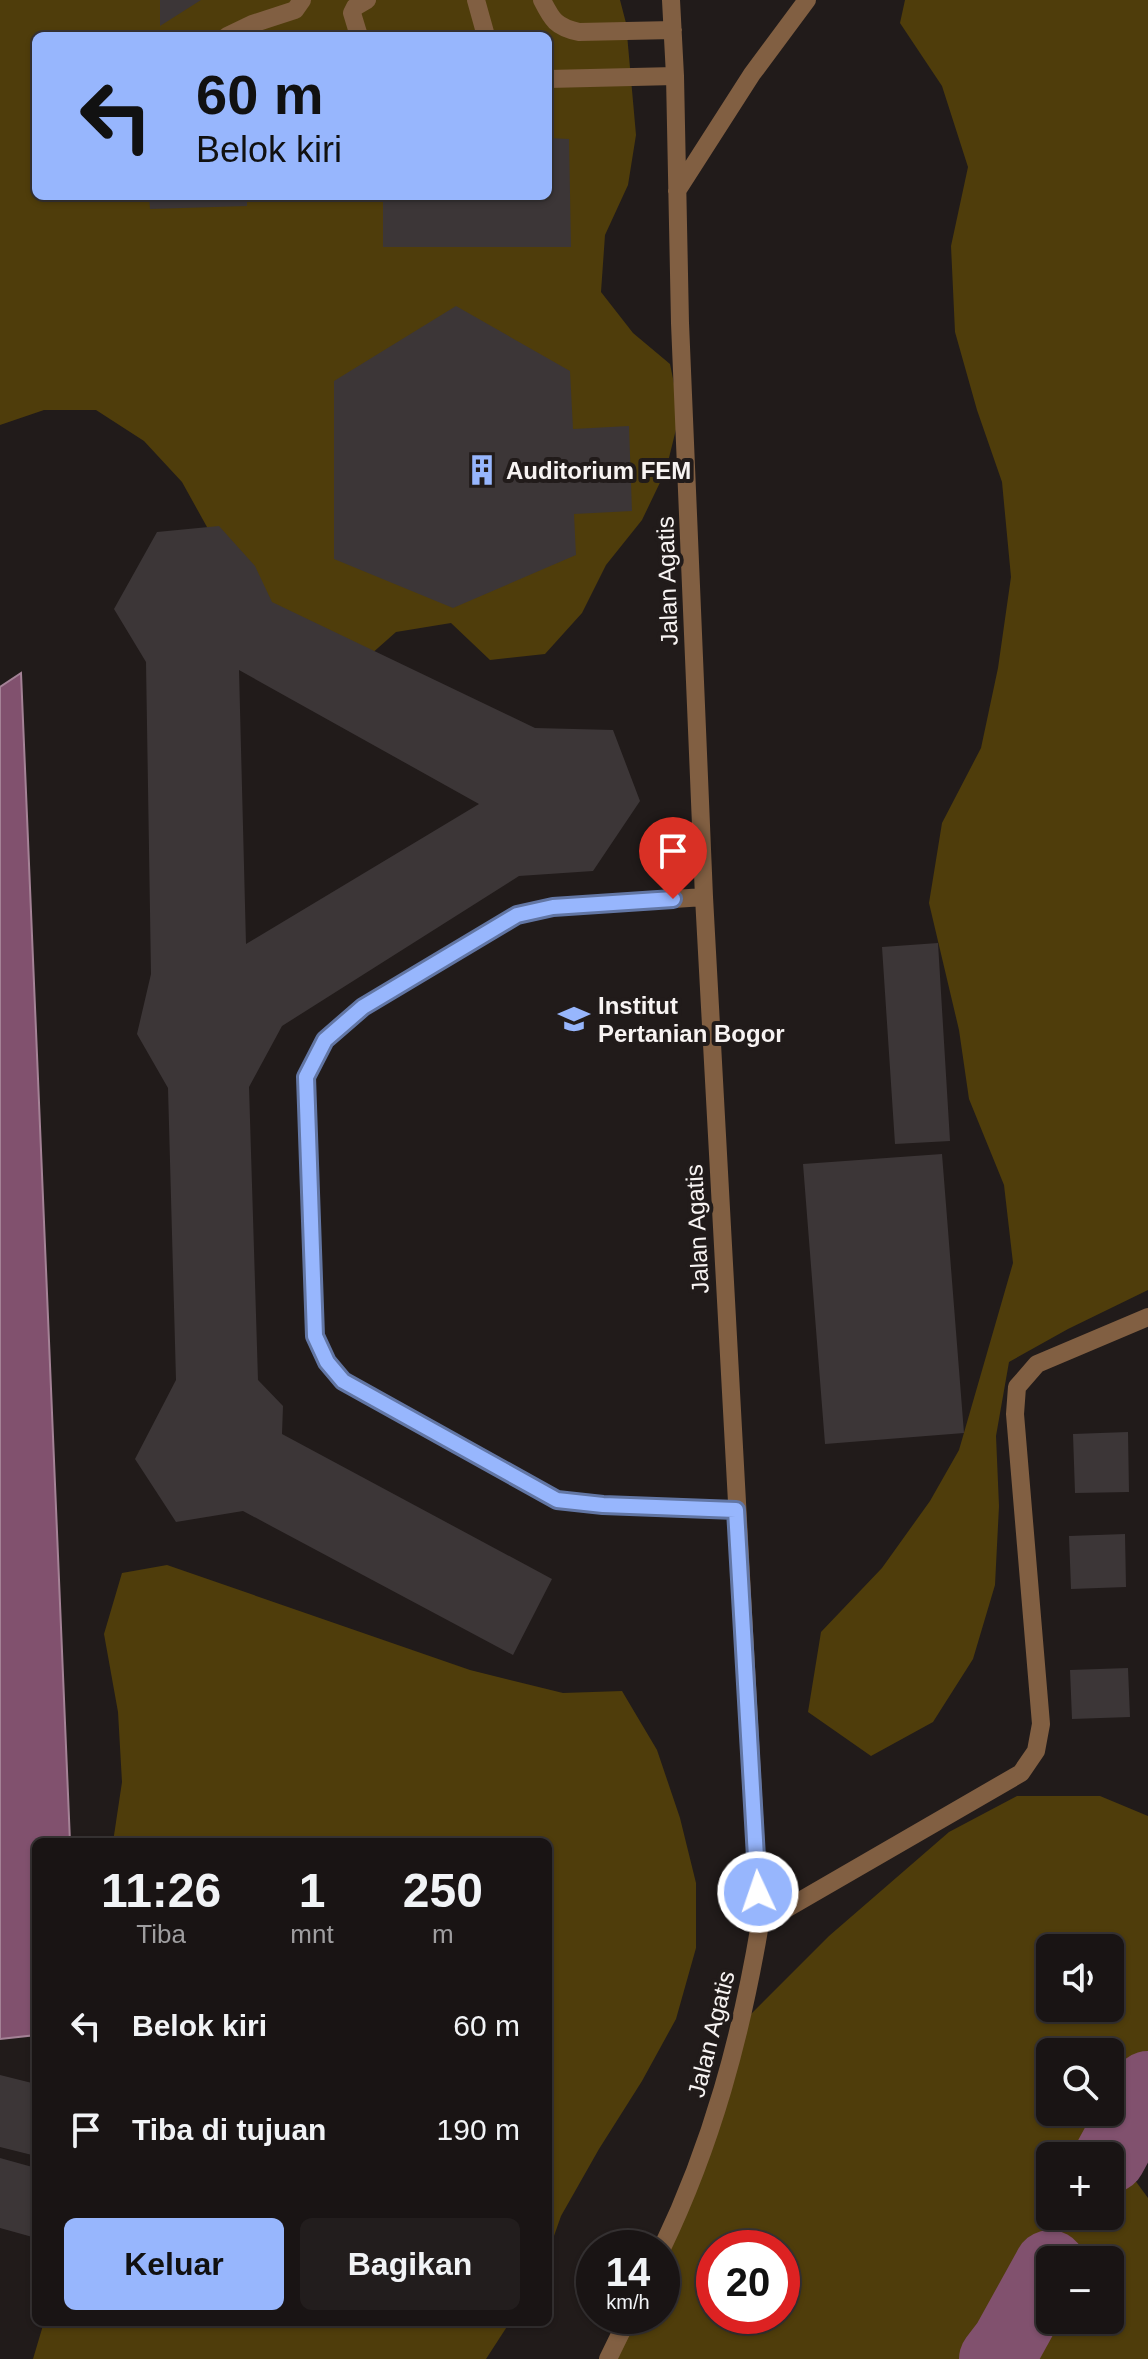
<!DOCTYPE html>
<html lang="id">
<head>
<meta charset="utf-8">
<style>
  :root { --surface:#191414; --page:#221d1d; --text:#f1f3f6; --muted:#9f9ea0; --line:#373334; --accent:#97b6fd }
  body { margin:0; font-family:Arial,sans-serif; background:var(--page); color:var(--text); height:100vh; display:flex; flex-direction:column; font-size:30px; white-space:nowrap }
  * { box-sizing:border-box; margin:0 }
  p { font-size:26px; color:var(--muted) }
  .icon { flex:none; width:44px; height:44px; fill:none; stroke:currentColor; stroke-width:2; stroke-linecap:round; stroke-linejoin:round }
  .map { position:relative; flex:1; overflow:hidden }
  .side { position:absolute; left:32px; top:1838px; width:520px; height:488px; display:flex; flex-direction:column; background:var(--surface); border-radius:12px; box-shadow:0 2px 6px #0004,0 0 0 2px var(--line) }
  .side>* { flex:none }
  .guide { position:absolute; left:32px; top:32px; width:520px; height:168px; border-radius:12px; box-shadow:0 2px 6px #0004,0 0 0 2px var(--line); background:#97b6fd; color:#111; overflow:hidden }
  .tools { position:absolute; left:1036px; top:1934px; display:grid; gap:16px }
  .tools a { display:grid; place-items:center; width:88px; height:88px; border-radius:12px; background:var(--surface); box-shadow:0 2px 6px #0004,0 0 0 2px var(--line); font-size:40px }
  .speed { position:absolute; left:576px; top:2230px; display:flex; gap:16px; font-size:40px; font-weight:700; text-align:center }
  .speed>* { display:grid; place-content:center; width:104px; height:104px; border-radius:50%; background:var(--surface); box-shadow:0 2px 6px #0004,0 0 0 2px var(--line); line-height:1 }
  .speed small { font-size:20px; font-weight:400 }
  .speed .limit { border:12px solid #d22; background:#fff; color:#111 }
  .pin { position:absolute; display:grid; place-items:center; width:68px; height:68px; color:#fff; margin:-82px -34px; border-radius:50% 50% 50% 0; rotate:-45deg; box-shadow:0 0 8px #0007 }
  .pin .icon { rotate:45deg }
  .me { position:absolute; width:88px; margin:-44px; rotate:357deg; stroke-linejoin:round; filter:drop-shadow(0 0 6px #0008) }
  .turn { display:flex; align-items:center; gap:28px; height:168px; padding:0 32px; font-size:36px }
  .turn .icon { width:104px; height:104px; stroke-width:2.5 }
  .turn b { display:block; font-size:56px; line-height:68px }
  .eta { display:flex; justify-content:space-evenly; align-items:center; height:136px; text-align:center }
  .eta b { font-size:48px; font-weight:700; line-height:56px }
  .primary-button { display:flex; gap:16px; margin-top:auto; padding:16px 32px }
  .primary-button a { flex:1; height:92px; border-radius:12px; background:var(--accent); color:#111; font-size:32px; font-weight:700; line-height:92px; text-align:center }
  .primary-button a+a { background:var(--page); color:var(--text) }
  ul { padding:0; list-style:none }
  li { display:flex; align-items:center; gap:24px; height:104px; padding:0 32px }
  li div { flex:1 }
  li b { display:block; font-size:30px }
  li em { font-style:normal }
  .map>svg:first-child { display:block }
  .green { fill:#4f3d0b; fill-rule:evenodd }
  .water { fill:#81516e; stroke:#a48296; stroke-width:2 }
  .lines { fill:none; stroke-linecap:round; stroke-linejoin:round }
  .river { stroke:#81516e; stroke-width:72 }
  .building { fill:#3c3637; fill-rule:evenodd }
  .service { stroke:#815f42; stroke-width:18 }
  .route-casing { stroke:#6276a4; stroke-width:20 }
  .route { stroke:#97b6fd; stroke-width:14 }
  .labels { text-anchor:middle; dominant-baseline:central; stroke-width:8; stroke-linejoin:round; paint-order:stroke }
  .poi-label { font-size:24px; font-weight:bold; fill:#f7f3f2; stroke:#211b1a; text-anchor:start }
  .street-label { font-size:24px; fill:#f7f3f2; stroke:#211b1a }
</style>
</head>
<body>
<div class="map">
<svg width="1148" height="2359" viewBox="0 0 1148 2359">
  <rect width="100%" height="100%" fill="#211b1a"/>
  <path class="green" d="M0 0H620L626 23 636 135 628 185 605 235 601 292 633 333 670 364 680 413 666 470 642 520 606 565 582 613 545 654 490 660 451 623 396 632 352 671 232 572 182 482 144 441 96 410H44L0 425ZM36 36H548V196H36Z
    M905 0H1148V1290L1068 1329 1009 1362 996 1436 999 1506 995 1585 973 1659 933 1722 871 1756 808 1712 821 1632 882 1568 930 1501 959 1450 1013 1263 1004 1185 969 1099 959 1030 929 903 942 823 981 748 998 668 1011 577 1002 482 977 410 955 332 951 246 968 167 942 86 900 23Z
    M167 1565 470 1670 563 1693 622 1691 657 1750 680 1818 696 1883V1948L676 2019 642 2081 599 2149 561 2216 548 2253V1842H113L122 1782 118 1712 104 1634 122 1573Z
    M1017 1796H1100L1148 1816V2087L1129 2172 1148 2198V2359H605L634 2316H662V2270L690 2195 751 2014 829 1936 949 1832ZM1050 1948H1110V2008H1050ZM1050 2052H1110V2112H1050ZM1050 2156H1110V2216H1050ZM714 2248H782V2316H714ZM1050 2260H1110V2320H1050Z
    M44 2322H510L486 2359H33Z"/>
  <path class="water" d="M21 673 70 1842H36V2035L0 2039V687Z"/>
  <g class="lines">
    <path class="river" d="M1110 2157 1148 2087
      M995 2359 1008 2342 1050 2266"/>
  </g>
  <path class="building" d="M160 0H201L160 26Z
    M548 138 569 139 571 247H383V196H548Z
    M149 196H247V206L150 209Z
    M456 306 570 371 573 429 629 426 632 511 574 514 576 555 453 608 334 559V381Z
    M219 526 255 566 272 602 535 728 613 730 640 801 593 871 519 876 282 1026 249 1087 258 1380 283 1406 282 1434 552 1579 513 1655 243 1511 176 1522 135 1459 176 1380 168 1088 137 1034 151 974 146 662 114 609 157 532ZM239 670 479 804 246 944Z
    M938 943 950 1141 895 1144 882 947Z
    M942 1154 964 1433 825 1444 803 1164Z
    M1128 1432 1129 1492 1075 1493 1073 1434Z
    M1125 1534 1126 1587 1071 1589 1069 1536Z
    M1128 1668 1130 1717 1072 1719 1070 1670Z
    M0 2075 36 2084V2156L0 2147Z
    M0 2158 36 2168V2238L0 2228Z"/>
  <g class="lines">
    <path class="service" d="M476 0 486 36
      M542 0C552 20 556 27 579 32L673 30
      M227 36 252 24 295 10 302 0
      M359 36 352 13 355 7 367 0
      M548 79 675 76
      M677 191 752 74 807 0
      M704 897 553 907 517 915 363 1007 325 1040 306 1077 315 1336 327 1362 343 1381 557 1500 603 1505 736 1510
      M760 1924 1021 1773 1036 1751 1041 1724 1015 1414 1017 1387 1037 1364 1148 1317
      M662 2248C712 2144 741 2037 760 1924L704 897 680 323 675 76 671 0
      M608 2359 629 2316"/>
  </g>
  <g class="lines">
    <defs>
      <path id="route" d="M673 899 553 907 517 915 363 1007 325 1040 306 1077 315 1336 327 1362 343 1381 557 1500 603 1505 736 1510 758 1892"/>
    </defs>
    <use href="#route" class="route-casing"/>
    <use href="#route" class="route"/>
  </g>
  <defs>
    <symbol id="building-bare" viewBox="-9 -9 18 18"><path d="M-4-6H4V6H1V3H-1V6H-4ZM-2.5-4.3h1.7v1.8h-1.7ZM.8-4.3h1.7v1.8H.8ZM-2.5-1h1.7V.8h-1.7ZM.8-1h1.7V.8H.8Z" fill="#97b6fd" stroke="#211b1a" stroke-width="2.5" paint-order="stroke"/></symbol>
    <symbol id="university-bare" viewBox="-9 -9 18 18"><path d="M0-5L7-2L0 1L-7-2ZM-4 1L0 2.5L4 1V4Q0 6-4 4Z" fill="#97b6fd" stroke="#211b1a" stroke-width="2.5" paint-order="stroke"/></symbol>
  </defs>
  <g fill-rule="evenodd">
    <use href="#building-bare" x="460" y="448" width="44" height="44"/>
    <use href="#university-bare" x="552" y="997" width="44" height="44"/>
  </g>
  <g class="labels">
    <g class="poi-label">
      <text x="506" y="470">Auditorium FEM</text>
      <text x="598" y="1005">Institut<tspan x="598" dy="28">Pertanian Bogor</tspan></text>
    </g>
    <g class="street-label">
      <text transform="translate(667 581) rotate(-92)">Jalan Agatis</text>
      <text transform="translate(697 1229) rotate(-93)">Jalan Agatis</text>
      <text transform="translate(711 2034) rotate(-76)">Jalan Agatis</text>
    </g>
  </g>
</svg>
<div class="tools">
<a><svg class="icon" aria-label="sound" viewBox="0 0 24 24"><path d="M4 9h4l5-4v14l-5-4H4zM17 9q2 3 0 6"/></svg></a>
<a><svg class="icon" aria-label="search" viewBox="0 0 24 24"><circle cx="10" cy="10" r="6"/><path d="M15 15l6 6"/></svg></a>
<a>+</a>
<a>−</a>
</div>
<div class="speed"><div>14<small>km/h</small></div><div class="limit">20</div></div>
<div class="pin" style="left:673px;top:899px;background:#d93025"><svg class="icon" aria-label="arrive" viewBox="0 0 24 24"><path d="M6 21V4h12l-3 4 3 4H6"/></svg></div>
<svg class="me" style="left:758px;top:1892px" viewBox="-20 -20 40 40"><circle r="17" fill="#97b6fd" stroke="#fff" stroke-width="3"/><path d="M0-11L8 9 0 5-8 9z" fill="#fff"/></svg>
<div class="guide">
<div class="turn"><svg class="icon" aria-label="left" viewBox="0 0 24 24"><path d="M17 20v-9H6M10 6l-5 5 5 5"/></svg><div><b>60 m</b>Belok kiri</div></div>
</div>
<section class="side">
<div class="eta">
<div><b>11:26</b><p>Tiba</p></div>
<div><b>1</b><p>mnt</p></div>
<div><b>250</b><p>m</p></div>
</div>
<ul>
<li><svg class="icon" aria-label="left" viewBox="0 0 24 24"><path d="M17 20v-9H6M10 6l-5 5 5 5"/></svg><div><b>Belok kiri</b></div><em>60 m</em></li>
<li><svg class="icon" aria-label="arrive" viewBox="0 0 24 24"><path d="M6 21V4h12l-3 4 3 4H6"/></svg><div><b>Tiba di tujuan</b></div><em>190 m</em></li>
</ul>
<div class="primary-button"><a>Keluar</a><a>Bagikan</a></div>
</section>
</div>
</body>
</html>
